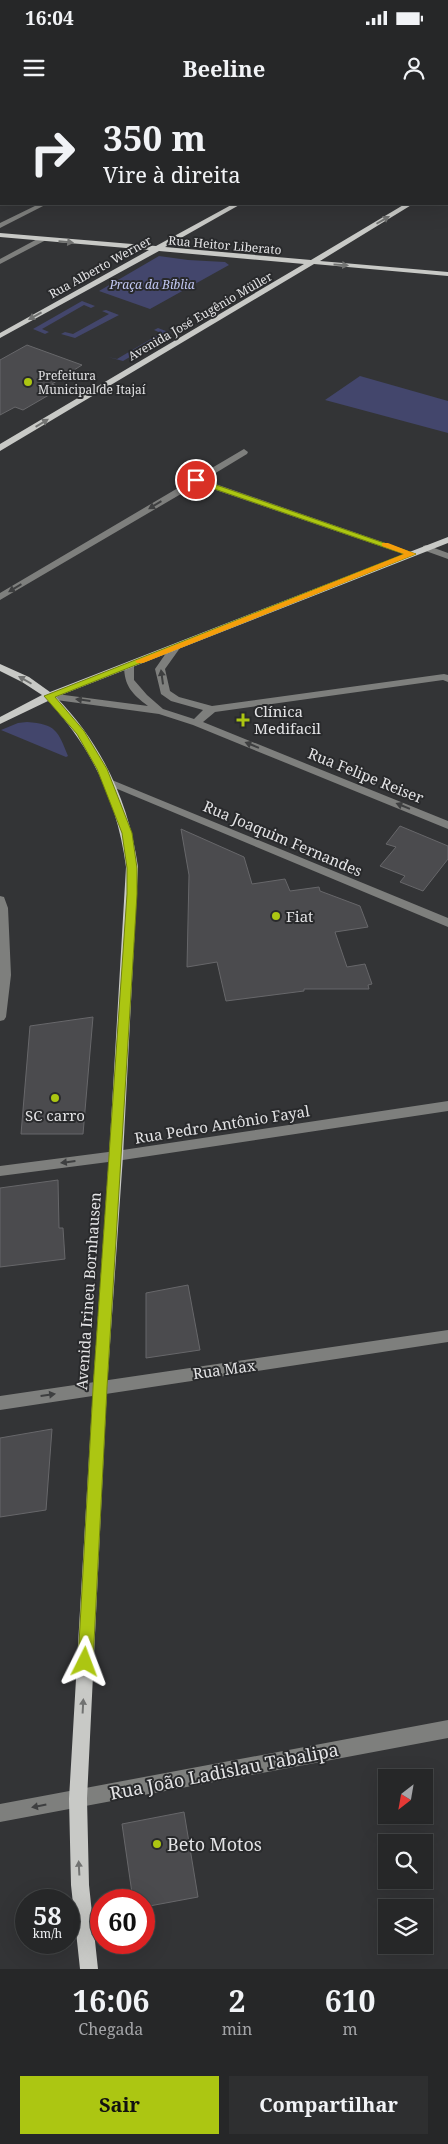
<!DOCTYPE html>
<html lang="pt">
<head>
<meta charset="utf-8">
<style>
  :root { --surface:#262728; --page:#2e2f30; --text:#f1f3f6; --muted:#a4a5a8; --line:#424445; --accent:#acc612 }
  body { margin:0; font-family:"Noto Serif",serif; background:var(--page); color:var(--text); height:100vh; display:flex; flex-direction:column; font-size:19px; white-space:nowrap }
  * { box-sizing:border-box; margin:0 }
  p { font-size:16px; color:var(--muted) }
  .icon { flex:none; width:28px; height:28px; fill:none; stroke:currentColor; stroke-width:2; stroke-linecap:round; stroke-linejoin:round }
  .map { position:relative; height:1869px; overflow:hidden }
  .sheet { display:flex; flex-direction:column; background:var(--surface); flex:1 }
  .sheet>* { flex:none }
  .banner { position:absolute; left:0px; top:0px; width:449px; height:105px; box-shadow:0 5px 20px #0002,0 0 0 1px var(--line); background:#262728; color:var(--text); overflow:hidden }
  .needle { width:32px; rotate:211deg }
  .tools { position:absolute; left:378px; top:1669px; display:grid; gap:10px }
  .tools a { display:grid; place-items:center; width:55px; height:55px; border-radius:0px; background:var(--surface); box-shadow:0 5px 20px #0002,0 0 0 1px var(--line); font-size:25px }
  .speed { position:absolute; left:15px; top:1789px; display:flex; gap:10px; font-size:25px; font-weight:700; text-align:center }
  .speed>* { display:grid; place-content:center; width:65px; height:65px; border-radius:50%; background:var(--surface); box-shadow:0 5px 20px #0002,0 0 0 1px var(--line); line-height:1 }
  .speed small { font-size:12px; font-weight:400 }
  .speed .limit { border:8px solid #d22; background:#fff; color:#111 }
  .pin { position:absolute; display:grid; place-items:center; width:42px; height:42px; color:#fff; margin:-21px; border:2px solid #fff; border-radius:50%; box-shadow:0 1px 5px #0007 }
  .me { position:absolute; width:55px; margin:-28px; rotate:3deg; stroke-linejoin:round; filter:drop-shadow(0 0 4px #0008) }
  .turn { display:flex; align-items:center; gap:18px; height:105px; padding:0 20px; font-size:22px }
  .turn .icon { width:65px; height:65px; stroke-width:2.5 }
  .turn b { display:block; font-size:35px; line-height:42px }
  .eta { display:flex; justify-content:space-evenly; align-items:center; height:85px; text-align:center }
  .eta b { font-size:30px; font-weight:700; line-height:35px }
  .cta { display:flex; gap:10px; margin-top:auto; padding:10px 20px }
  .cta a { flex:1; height:58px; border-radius:0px; background:var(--accent); color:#111; font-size:20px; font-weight:700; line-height:58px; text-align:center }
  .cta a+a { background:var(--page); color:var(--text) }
  .status { display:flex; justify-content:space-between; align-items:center; height:35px; padding:0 25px; background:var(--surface); direction:ltr }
  .status svg { height:14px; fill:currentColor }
  header { display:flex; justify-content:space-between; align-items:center; height:65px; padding:0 20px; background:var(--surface); font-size:22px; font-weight:700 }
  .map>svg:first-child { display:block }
  .green { fill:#43466c }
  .building { fill:#4b4b4e; stroke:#67676a }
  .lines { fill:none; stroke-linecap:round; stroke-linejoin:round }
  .minor { fill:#7e7f7d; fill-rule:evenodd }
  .major { fill:#c8c9c6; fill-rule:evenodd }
  .oneway { fill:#717271 }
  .oneway2 { fill:#3e3f40 }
  .route { fill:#acc612; stroke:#70810c }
  .slow { fill:#f59e0b }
  .poi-dot { fill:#acc612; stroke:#292a2c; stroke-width:2 }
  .labels { text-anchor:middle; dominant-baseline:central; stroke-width:4; stroke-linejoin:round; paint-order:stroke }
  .far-street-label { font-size:12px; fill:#e3e3e5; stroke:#292a2c }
  .far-park-label { font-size:12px; font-style:italic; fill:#c2c8f3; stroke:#292a2c }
  .far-poi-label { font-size:12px; fill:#e3e3e5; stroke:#292a2c; text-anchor:start }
  .poi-label { font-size:15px; fill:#e3e3e5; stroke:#292a2c; text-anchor:start }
  .street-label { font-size:15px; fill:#e3e3e5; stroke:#292a2c }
  .near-street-label { font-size:18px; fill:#e3e3e5; stroke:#292a2c }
  .near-poi-label { font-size:18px; fill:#e3e3e5; stroke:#292a2c; text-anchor:start }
</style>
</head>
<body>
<div class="status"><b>16:04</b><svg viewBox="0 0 49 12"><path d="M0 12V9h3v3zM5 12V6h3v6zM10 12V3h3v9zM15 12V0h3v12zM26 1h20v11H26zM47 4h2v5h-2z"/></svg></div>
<header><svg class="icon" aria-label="menu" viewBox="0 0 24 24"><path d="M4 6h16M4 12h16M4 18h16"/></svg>Beeline<svg class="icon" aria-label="person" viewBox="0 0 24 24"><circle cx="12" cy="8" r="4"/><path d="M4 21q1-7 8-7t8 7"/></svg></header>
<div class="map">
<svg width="448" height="1869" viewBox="0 0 448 1869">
  <rect width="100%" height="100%" fill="#333436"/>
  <path class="green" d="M159 156 188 160 225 162 229 165 150 209 99 191Z
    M82 201 95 206 91 208 84 205 42 229 49 232 45 234 33 229Z
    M106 210 119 215 75 238 61 234 65 232 73 234 109 214 102 211Z
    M158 228 171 233 123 261 108 257 117 259 161 233 154 230Z
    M360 276 448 301V333L325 300Z
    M27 622C56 624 58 631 68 656L66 657 1 630 18 623Z"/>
  <path class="building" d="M27 245 82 265 52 284 61 288 23 310 15 307 0 315V260Z
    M400 726 448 746V759L423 791 400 782 405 776 380 766 396 747 386 744Z
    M181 729 244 757 252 784 285 779 290 791 319 787 320 791 360 806 368 827 335 832 347 867 365 864 372 884 368 885 369 889H304V891L226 901 217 862 187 867 189 775Z
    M93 917 83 1034H21L30 926Z
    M58 1080 59 1128H63L65 1159 0 1167V1088Z
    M188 1185 200 1250 146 1258V1193Z
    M52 1329 46 1410 0 1417V1338Z
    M184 1712 198 1797 144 1807V1800H133L122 1724Z"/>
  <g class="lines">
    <path class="minor" d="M39 104H47L0 128V123Z
      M41 137 48 139 0 164V159Z
      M244 349 248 352 247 354 204 380 417 454 412 457 409 456 198 384 0 500V493Z
      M426 445 448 453V459L423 450V446Z
      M175 545 180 548 165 569 170 591 179 597 212 606 444 574 448 575V582L443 580 215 612 203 622 448 721V729L193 625 159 614 49 599 44 596 49 593 148 606C132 594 124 586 124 565L129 562 134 565V580L147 595 163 609 194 619 203 610 171 601 161 594 155 569 171 546Z
      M107 678 448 818V827L103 683 102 681 103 679Z
      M0 796 4 797 8 808 11 875 6 917 4 920 0 921Z
      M448 1001V1011L116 1061 0 1076V1066L116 1051Z
      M448 1230V1242L0 1310V1296Z
      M448 1620V1638L0 1722V1704Z"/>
    <path class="major" d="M314 0H324L325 1H315Z
      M233 104H241L165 147 311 160 405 104H413L320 161 448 172V176L314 164 0 351V344L304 164 159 151 0 238V233L149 150 0 137V133L156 146Z
      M448 437V443L56 597C102 644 129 702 138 767L123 1056 107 1288 87 1699 89 1785 98 1869H80L71 1785 69 1699 93 1288 109 1056 126 767C118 704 92 647 48 601L0 624V617L42 595 22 582 0 571V564L29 577 50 592Z"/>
  </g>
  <defs><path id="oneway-solid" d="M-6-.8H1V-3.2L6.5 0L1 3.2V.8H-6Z" transform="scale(1.25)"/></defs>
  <g class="oneway">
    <use href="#oneway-solid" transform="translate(383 120) rotate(-30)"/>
    <use href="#oneway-solid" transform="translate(66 142) rotate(5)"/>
    <use href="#oneway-solid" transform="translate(341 165) rotate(4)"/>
    <use href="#oneway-solid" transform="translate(35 216) rotate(151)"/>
    <use href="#oneway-solid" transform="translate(42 323) rotate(-31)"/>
    <use href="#oneway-solid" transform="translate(25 580) rotate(-150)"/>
    <use href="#oneway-solid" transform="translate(83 1606) rotate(-87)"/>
    <use href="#oneway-solid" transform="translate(79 1768) rotate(-93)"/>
  </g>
  <g class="oneway2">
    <use href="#oneway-solid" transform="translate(155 405) rotate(149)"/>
    <use href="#oneway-solid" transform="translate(15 488) rotate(149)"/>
    <use href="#oneway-solid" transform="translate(162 577) rotate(-98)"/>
    <use href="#oneway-solid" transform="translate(83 600) rotate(-173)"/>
    <use href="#oneway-solid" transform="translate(252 645) rotate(-158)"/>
    <use href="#oneway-solid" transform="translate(403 706) rotate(-158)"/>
    <use href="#oneway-solid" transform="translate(68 1062) rotate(173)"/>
    <use href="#oneway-solid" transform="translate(48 1295) rotate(-8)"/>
    <use href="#oneway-solid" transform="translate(39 1706) rotate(169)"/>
  </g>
  <path class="route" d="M194 379H199L416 454 55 597 84 631 107 669 132 733 137 768V794L107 1288 93 1562 91 1567 85 1569 80 1567 78 1562 93 1288 127 794V768L122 733 97 669 77 634 44 596 404 454 194 382Z"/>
  <path class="slow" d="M382 443H388L416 454 143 563H137L135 561 404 454 382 446Z"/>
  <g class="poi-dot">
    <circle cx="28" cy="282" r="5"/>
    <path d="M240.5 612.5h5v5h5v5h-5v5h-5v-5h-5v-5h5z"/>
    <circle cx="276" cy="816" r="5"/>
    <circle cx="55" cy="998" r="5"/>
    <circle cx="157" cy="1744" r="5"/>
  </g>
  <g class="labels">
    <g class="far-street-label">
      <text transform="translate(225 145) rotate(5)">Rua Heitor Liberato</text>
      <text transform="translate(100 167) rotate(-29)">Rua Alberto Werner</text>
      <text transform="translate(200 216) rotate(-30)">Avenida José Eugênio Müller</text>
    </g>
    <g class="far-park-label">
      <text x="152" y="184">Praça da Bíblia</text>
    </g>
    <g class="far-poi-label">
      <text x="38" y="275">Prefeitura<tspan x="38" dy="14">Municipal de Itajaí</tspan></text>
    </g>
    <g class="poi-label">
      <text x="254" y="611">Clínica<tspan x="254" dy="17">Medifacil</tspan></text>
      <text x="286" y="816">Fiat</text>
      <text x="55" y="1015" text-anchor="middle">SC carro</text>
    </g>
    <g class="street-label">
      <text transform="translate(366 675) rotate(22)">Rua Felipe Reiser</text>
      <text transform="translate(283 738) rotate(23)">Rua Joaquim Fernandes</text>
      <text transform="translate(222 1024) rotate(-9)">Rua Pedro Antônio Fayal</text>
      <text transform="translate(88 1191) rotate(-86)">Avenida Irineu Bornhausen</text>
      <text transform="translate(224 1269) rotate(-8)">Rua Max</text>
    </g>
    <g class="near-street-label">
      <text transform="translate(224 1671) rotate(-11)">Rua João Ladislau Tabalipa</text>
    </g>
    <g class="near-poi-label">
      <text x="167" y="1744">Beto Motos</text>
    </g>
  </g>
</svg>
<div class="tools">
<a><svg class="needle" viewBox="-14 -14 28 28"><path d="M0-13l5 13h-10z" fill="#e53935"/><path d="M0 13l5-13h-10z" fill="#a4a5a8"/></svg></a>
<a><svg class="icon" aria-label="search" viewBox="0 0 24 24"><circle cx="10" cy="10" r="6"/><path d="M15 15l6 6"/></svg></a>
<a><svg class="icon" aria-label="layers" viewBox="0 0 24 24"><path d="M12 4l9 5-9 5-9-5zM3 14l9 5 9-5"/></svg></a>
</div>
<div class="speed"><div>58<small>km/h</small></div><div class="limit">60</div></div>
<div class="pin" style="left:196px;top:380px;background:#d93025"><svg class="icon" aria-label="arrive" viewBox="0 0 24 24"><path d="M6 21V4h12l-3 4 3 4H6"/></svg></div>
<svg class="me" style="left:85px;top:1562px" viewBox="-20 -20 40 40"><path d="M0-17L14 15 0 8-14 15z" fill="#acc612" stroke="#fff" stroke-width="4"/></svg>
<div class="banner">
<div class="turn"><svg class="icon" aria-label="right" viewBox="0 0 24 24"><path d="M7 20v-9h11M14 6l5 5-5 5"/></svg><div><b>350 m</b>Vire à direita</div></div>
</div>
</div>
<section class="sheet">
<div class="eta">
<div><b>16:06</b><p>Chegada</p></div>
<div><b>2</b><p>min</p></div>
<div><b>610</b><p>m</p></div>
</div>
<div class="cta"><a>Sair</a><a>Compartilhar</a></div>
</section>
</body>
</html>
